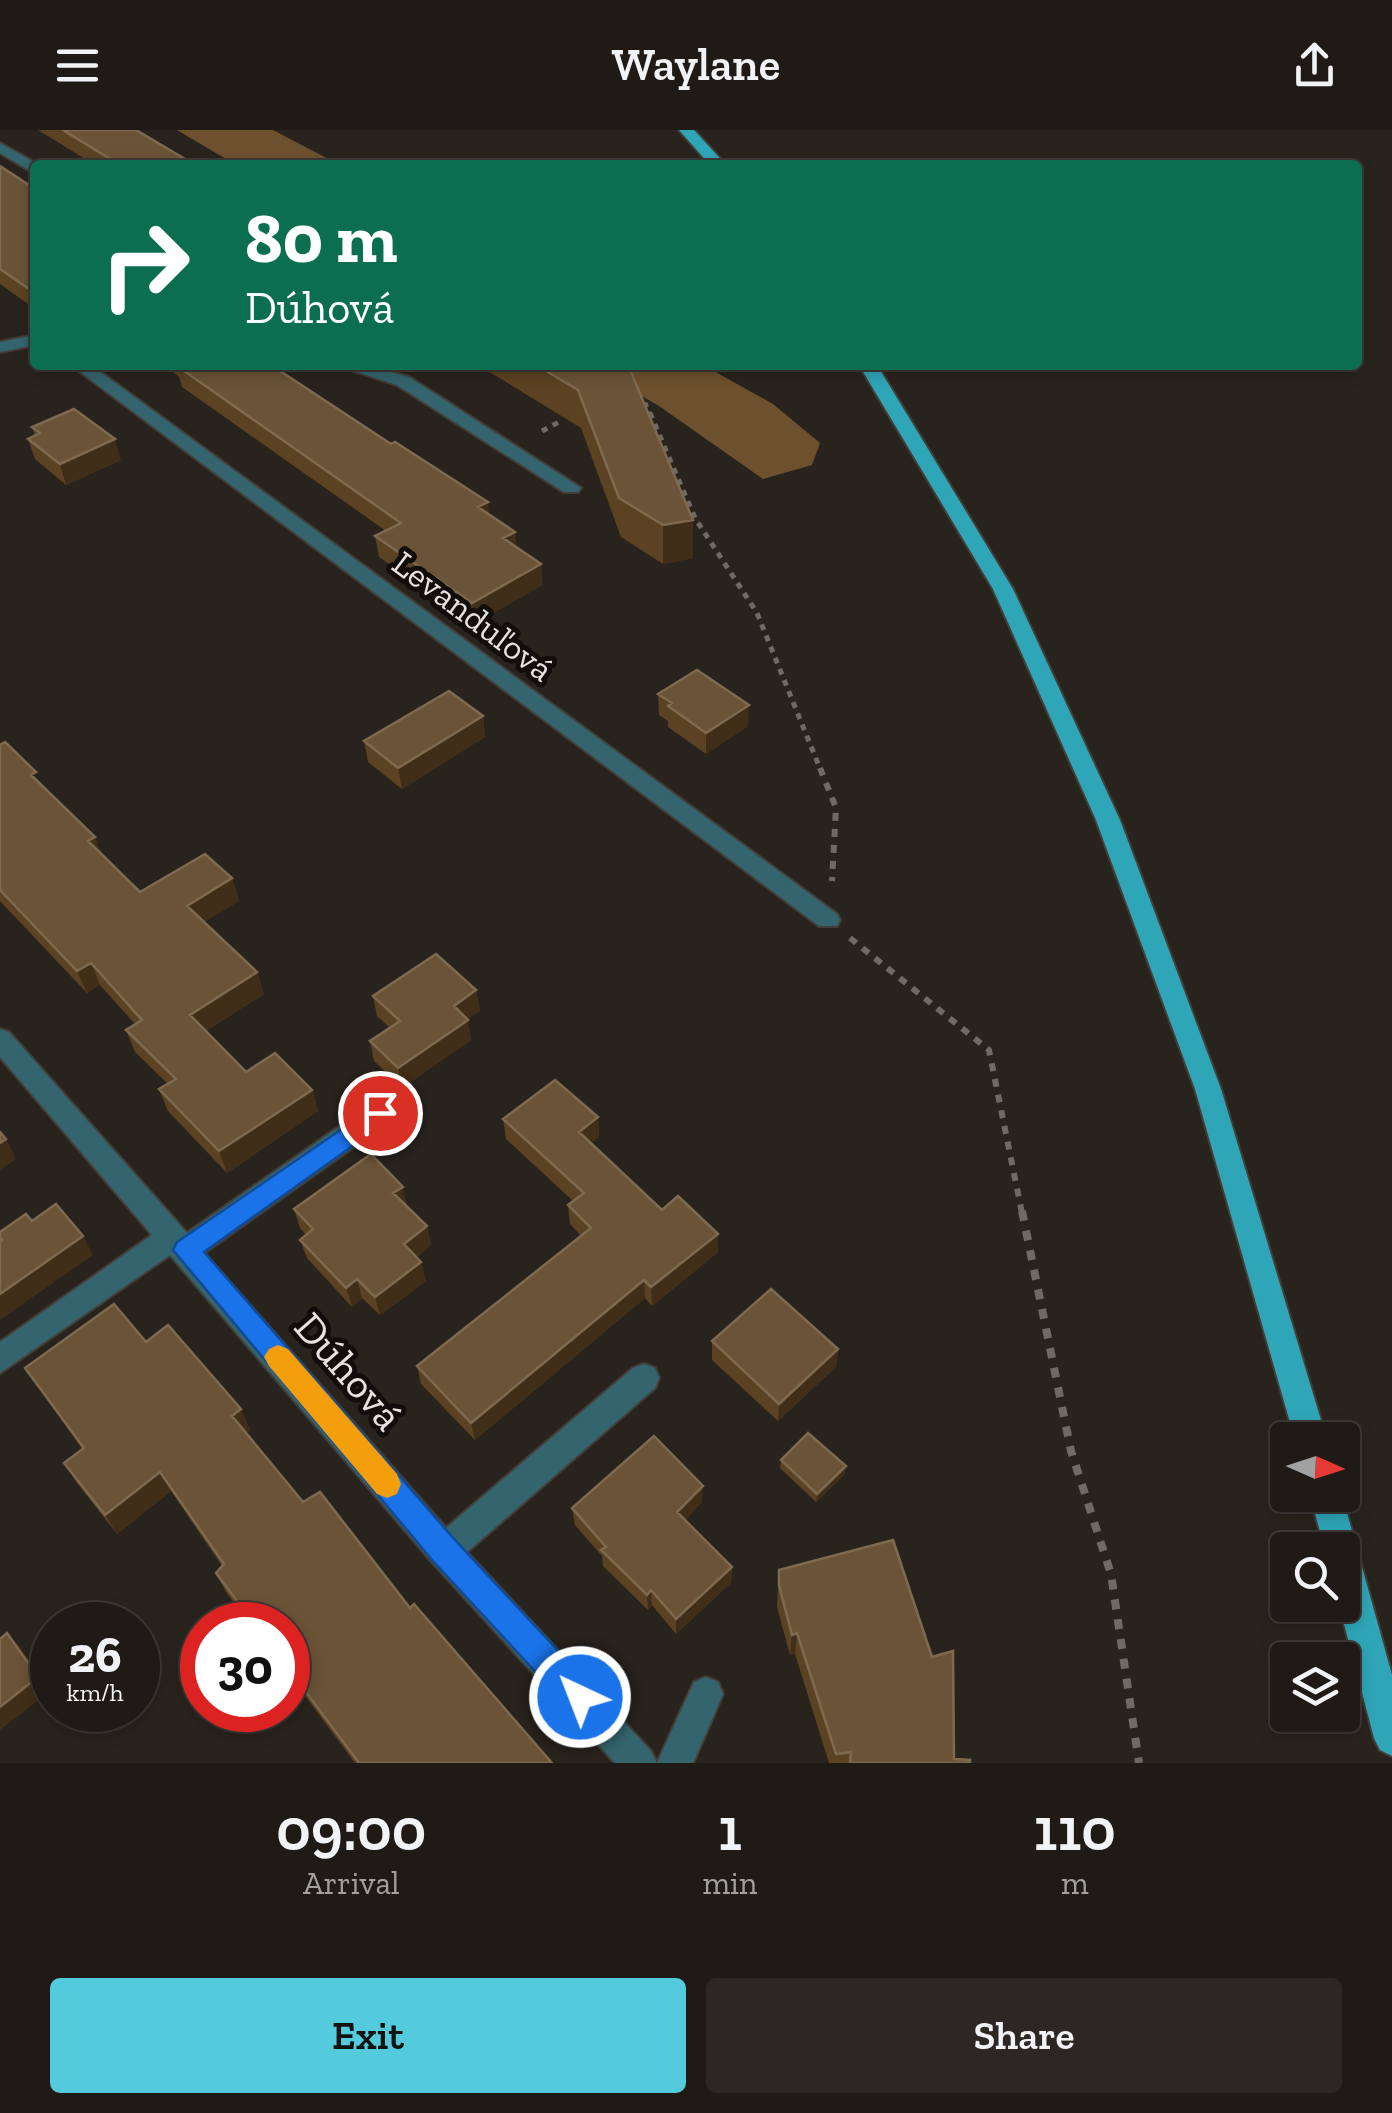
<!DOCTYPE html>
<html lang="en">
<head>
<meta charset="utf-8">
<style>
  :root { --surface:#1f1a16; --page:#2c2723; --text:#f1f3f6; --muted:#a1a1a1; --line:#3c3835; --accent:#54cadd }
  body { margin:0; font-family:"Zilla Slab",serif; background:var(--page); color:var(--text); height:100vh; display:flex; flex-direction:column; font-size:38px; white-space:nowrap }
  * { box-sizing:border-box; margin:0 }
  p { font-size:32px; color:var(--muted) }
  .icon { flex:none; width:55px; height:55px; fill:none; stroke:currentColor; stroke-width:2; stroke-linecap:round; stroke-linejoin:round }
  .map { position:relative; height:1633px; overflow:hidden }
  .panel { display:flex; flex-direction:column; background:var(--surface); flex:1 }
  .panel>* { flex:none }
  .guide { position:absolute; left:30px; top:30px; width:1332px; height:210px; border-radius:10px; box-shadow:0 5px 15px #0003,0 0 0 2px var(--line); background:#0b6e4f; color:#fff; overflow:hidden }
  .needle { width:65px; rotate:93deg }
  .tools { position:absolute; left:1270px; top:1292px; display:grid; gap:20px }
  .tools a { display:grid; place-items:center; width:90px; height:90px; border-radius:10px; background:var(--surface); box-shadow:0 5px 15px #0003,0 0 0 2px var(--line); font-size:50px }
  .speed { position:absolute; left:30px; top:1472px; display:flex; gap:20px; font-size:50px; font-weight:700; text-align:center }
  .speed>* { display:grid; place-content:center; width:130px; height:130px; border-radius:50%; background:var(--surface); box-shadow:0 5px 15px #0003,0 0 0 2px var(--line); line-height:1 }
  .speed small { font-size:25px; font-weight:400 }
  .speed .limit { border:15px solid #d22; background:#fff; color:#111 }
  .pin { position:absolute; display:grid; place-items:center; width:85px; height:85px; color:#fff; margin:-42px; border:5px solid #fff; border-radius:50%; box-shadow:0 2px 10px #0007 }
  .me { position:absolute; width:110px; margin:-55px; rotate:317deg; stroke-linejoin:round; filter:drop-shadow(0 0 8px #0008) }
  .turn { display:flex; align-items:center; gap:35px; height:210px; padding:0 50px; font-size:45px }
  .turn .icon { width:130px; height:130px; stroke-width:2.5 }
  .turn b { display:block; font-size:70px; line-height:85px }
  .eta { display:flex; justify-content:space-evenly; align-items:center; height:170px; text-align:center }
  .eta b { font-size:60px; font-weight:600; line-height:70px }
  .cta { display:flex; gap:20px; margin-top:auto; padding:20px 50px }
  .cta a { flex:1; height:115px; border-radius:10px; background:var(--accent); color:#111; font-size:40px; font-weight:600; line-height:115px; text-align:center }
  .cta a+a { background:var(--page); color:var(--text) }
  header { display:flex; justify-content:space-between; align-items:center; height:130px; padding:0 50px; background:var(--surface); font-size:45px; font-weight:600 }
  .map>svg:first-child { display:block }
  .forest { fill:#6d502e }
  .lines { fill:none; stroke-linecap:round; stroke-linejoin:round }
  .minor-casing { stroke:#433e38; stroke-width:4 }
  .major-casing { stroke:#433e38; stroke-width:4 }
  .path-far3 { stroke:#706a65; stroke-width:4; stroke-dasharray:5 5; stroke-linecap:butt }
  .path-far2 { stroke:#706a65; stroke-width:5; stroke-dasharray:6 6; stroke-linecap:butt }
  .path-far1 { stroke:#706a65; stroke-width:6; stroke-dasharray:8 8; stroke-linecap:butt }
  .path { stroke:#706a65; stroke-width:8; stroke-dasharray:10 10; stroke-linecap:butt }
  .minor { fill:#34656e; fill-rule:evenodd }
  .major { fill:#2fa6b8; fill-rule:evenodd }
  .wall { fill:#5b4222 }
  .shaded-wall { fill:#412e18 }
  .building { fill:#6a5336; stroke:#7e6a50; stroke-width:2.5 }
  .route { fill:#1a73e8; stroke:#114b97; stroke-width:2.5 }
  .slow { fill:#f59e0b }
  .labels { text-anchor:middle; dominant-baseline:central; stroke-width:10; stroke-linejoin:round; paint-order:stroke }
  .street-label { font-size:35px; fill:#e6e2dd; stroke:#100d0a }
  .near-street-label { font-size:42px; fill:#e6e2dd; stroke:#100d0a }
</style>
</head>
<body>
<header><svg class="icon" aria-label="menu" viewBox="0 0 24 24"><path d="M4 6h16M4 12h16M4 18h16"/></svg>Waylane<svg class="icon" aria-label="share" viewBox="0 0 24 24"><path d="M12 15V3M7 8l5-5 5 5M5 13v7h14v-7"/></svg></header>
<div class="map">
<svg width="1392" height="1633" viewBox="0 0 1392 1633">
  <rect width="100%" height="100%" fill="#29231d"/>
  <path class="forest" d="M177 0H273L340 35H236Z
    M587 235H703L773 274 820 313 812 335 763 349 659 276Z"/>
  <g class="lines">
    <defs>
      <path id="minor" d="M0 13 39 35H35V44L0 23Z
        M35 205V215L0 222V212Z
        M71 235H91L837 784 840 790 837 796H819Z
        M336 235H365L409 247 581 358 578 362H564L397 255Z
        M0 899 9 902 187 1103 370 975 380 972 390 975 394 983 390 991 204 1123 446 1398 633 1238 644 1234 655 1238 659 1248 655 1258 467 1422 651 1621 657 1633H615L432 1432 170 1125 0 1243V1212L152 1105 0 927Z
        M706 1547 718 1552 723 1564 693 1633H657L694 1552Z"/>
      <path id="major" d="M679 0H694L726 35H710Z
        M859 235H877L1013 459 1120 690 1221 959 1327 1310H1295L1195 959 1096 690 993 459Z
        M1310 1365H1342L1392 1545V1626L1380 1620 1374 1608 1339 1475H1342V1420H1325Z"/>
    </defs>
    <use href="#minor" class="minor-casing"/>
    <use href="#major" class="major-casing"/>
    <path class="path-far3" d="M637 267 645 272 651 286"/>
    <path class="path-far2" d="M650 283 695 388 757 483 821 641
      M542 301 561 291"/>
    <path class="path-far1" d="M820 638 836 678 832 751
      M850 808 989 920 1022 1083"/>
    <path class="path" d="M1022 1081 1071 1321 1111 1444 1139 1633"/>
    <use href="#minor" class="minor"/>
    <use href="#major" class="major"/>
  </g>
  <path class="wall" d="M38 0H136L195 35H95Z
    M0 36 35 59V179L0 154Z
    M170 235H271L489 385 516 417 541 434 542 455 474 494 379 427 375 406 386 401 182 257 179 247 172 241Z
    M478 235H628L693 428 663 434 621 407 581 298Z
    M32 297 121 330 66 355 35 329 28 309 35 306Z
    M658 564 748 596 706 624 668 597V591L659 585Z
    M483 586 485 607 402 659 368 632 364 611Z
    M0 615 41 654 102 725 140 762 232 748 239 771 204 792 257 842 264 864 206 901 246 942 312 960 318 981 227 1043 168 981 159 959 168 954 135 922 126 900 135 894 100 855 87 863 0 771Z
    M476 860 480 881 467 889 471 910 402 958 374 931 370 911 390 898 377 886 373 866Z
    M598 987 599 1007 591 1013 662 1080 718 1122 652 1176 645 1168 475 1310 421 1254 417 1236 581 1106 570 1094 568 1075 573 1071 506 1009 503 989Z
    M407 1076 427 1096 431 1115 417 1127 426 1151 380 1185 362 1168 352 1177 307 1128 300 1110 306 1105 300 1098 294 1079Z
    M712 1211 838 1219 836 1237 778 1291 712 1230Z
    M146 1212 241 1279 250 1300 246 1303 303 1372 410 1478 552 1633H355L288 1543V1495H251L226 1462 216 1443 222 1436 171 1361 117 1404 77 1353 64 1333 82 1319 39 1258 25 1238Z
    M781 1330 846 1336 844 1345 816 1372 780 1338Z
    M702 1372 685 1390 732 1437 731 1453 676 1504 652 1475 648 1480 603 1436 602 1426 575 1395 572 1378Z
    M779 1440 954 1629 970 1633H829L795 1524 790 1525 777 1477Z"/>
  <path class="shaded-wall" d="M35 157V178L29 159Z
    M115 309 121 330 66 355 60 334Z
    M488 372 490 393 478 377Z
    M693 390V428L663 434V395Z
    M515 402 517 422 503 408Z
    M541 434 542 455 474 494 472 473Z
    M749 575 748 596 706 624V603Z
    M483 586 485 607 402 659 398 638Z
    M95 707 104 729 88 711Z
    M232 748 239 771 194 798 187 776Z
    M91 833 100 855 87 863 77 841Z
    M257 842 264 864 198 906 190 885Z
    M476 860 480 881 457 896 454 876Z
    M468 890 471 910 402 958 398 938Z
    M312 960 318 981 227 1043 219 1021Z
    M598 987 599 1007 581 1021 579 1002Z
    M6 1009 16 1029 0 1040V1013Z
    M403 1057 407 1076 398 1082 393 1063Z
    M427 1096 431 1115 409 1133 404 1114Z
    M718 1104V1122L652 1176 651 1157Z
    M83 1106 93 1125 0 1190V1164Z
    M421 1132 426 1151 380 1185 375 1167Z
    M357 1149 362 1168 352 1177 346 1158Z
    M644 1150 645 1168 475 1310 471 1293Z
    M838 1219 836 1237 778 1291 779 1274Z
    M241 1279 250 1300 242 1307 232 1286Z
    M846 1336 844 1345 816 1372 817 1364Z
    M160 1342 171 1361 117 1404 105 1385Z
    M703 1356 702 1372 678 1399 677 1382Z
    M732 1437 731 1453 676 1504V1489Z
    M651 1460 652 1475 648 1480 647 1465Z
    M7 1503 20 1517 50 1561 0 1600V1577Z
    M797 1503 795 1524 790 1525 792 1505Z"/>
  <path class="building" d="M63 0H136L195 35H120Z
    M0 36 35 59V157L29 159 0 139Z
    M180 235H271L391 314 395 312 488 372 478 377 515 402 503 408 541 434 472 473 375 406 401 393 177 236Z
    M536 235H628L693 390 663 395 619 368 578 260Z
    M74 279 115 309 60 334 28 309 40 303 32 297Z
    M697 540 749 575 706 603 668 576 672 573 658 564Z
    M449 561 483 586 398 638 364 611Z
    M5 612 36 642 31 645 95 707 88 711 140 762 205 724 232 748 187 776 257 842 190 885 246 942 275 923 312 960 219 1021 159 959 176 949 126 900 142 890 91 833 77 841 0 760V615Z
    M436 824 476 860 454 876 468 890 398 938 370 911 400 891 373 866Z
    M555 950 598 987 579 1002 662 1080 678 1066 718 1104 651 1157 644 1150 471 1293 417 1236 591 1098 568 1075 584 1063 503 989Z
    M0 1002 6 1009 0 1013Z
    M371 1024 403 1057 393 1063 427 1096 404 1114 421 1132 375 1167 357 1149 346 1158 300 1110 313 1099 294 1079Z
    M56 1074 83 1106 0 1164V1112L2 1110 0 1108V1102L26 1084 32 1091Z
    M771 1159 838 1219 779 1274 712 1211Z
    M114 1174 146 1212 168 1195 241 1279 232 1286 303 1372 320 1362 410 1478 414 1474 552 1633H359L288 1538V1495H255L216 1443 224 1434 160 1342 105 1385 64 1333 84 1318 25 1238Z
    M808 1303 846 1336 817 1364 781 1330Z
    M654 1306 703 1356 677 1382 732 1437 676 1489 651 1460 647 1465 601 1420 606 1417 572 1378Z
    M893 1410 932 1527 953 1521 954 1629 970 1630V1633H850L851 1622 836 1624 797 1503 792 1505 779 1455V1440Z
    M7 1503 38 1547 0 1577V1509Z"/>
  <path class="route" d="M380 973 389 976 393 983 389 990 204 1122 455 1410 591 1556 595 1567 591 1578 580 1583 569 1578 433 1431 173 1120 177 1112Z"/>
  <path class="slow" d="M278 1215 288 1219 397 1344 401 1354 397 1364 387 1368 377 1364 269 1236 264 1227 269 1219Z"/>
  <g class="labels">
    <g class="street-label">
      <text transform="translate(473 486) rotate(37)">Levanduľová</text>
    </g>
    <g class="near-street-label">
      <text transform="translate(349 1241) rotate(49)">Dúhová</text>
    </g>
  </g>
</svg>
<div class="tools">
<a><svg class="needle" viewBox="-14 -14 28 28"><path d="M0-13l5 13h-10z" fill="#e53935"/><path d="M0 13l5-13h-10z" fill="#a1a1a1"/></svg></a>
<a><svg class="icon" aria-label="search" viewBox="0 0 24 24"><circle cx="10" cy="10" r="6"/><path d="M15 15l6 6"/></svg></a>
<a><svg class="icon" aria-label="layers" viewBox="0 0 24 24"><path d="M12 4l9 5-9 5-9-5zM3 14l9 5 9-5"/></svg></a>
</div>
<div class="speed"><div>26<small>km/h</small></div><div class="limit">30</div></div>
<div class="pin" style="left:380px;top:983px;background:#d93025"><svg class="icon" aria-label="arrive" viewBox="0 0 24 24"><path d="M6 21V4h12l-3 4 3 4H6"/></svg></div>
<svg class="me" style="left:580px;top:1567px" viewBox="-20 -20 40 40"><circle r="17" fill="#1a73e8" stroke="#fff" stroke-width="3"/><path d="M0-11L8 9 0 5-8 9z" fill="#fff"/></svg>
<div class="guide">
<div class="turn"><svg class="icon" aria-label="right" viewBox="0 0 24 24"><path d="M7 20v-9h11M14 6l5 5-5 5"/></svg><div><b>80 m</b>Dúhová</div></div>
</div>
</div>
<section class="panel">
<div class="eta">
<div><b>09:00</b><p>Arrival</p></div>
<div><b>1</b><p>min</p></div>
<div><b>110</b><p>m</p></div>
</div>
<div class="cta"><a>Exit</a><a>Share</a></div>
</section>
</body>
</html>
